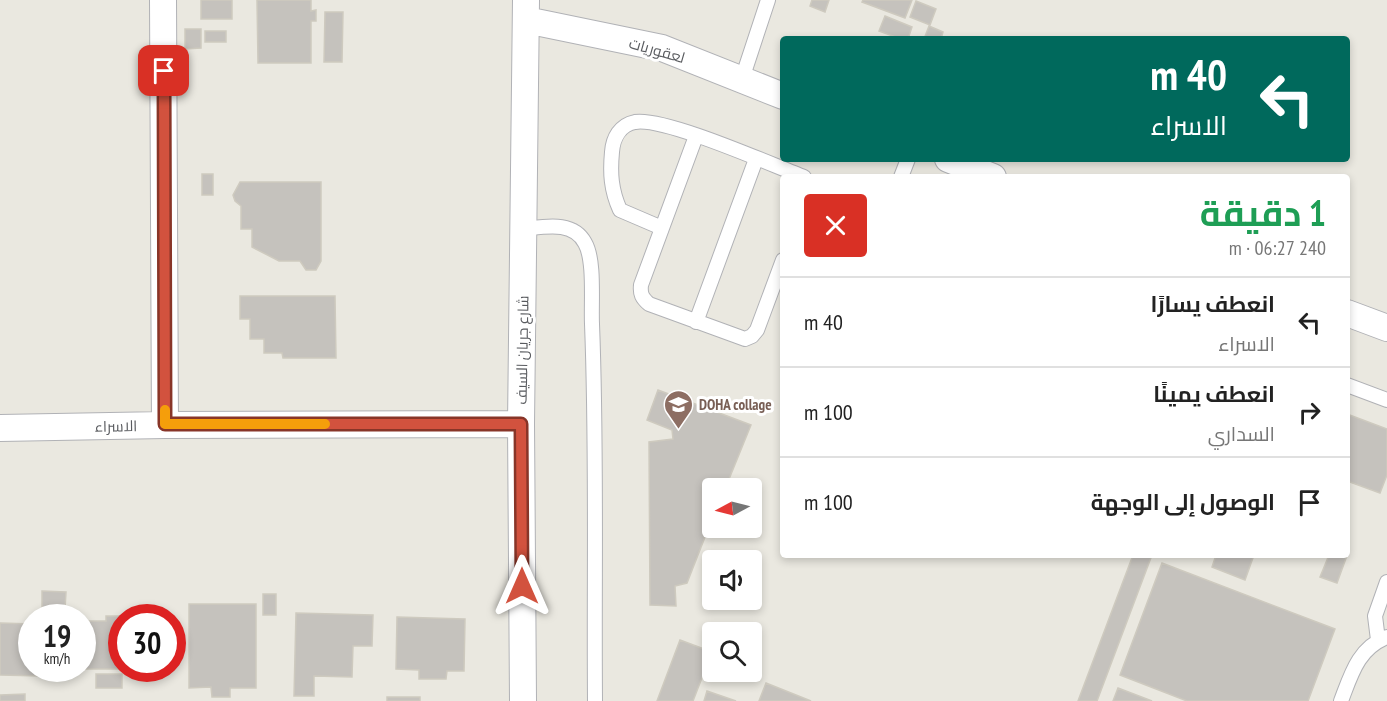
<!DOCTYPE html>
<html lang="ar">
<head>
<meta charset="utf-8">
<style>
  :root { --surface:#fff; --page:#f6f6f6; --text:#222; --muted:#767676; --line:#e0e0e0 }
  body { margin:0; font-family:"PT Sans Narrow",Cairo,sans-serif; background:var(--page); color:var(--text); direction:rtl; height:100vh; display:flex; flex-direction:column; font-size:22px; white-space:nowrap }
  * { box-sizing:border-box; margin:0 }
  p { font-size:20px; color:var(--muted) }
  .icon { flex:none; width:33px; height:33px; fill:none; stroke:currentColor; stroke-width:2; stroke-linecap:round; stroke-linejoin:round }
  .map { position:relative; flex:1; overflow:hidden; direction:ltr }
  .panel { position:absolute; left:780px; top:174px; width:570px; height:384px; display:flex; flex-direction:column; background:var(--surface); border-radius:6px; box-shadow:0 3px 9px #0003; direction:rtl }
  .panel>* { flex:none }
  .top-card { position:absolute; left:780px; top:36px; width:570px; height:126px; border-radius:6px; box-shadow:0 3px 9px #0003; direction:rtl; background:#00695c; color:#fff; overflow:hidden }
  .needle { width:39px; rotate:263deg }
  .tools { position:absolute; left:702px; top:478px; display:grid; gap:12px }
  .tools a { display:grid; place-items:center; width:60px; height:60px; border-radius:6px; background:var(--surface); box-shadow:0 3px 9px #0003; font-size:30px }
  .speed { position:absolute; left:18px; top:604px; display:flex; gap:12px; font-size:30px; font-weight:700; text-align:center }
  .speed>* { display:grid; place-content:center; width:78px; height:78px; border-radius:50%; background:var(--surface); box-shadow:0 3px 9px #0003; line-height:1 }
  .speed small { font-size:15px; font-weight:400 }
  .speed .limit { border:9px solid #d22; background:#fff; color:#111 }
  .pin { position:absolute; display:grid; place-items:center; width:51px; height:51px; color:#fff; margin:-26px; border-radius:12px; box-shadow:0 3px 9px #0006 }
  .me { position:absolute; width:66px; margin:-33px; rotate:0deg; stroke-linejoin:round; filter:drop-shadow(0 0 4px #0008) }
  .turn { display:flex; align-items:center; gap:21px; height:126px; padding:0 24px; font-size:27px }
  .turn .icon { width:78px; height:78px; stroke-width:2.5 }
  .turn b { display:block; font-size:42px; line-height:51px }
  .round { display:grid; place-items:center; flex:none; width:63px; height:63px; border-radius:6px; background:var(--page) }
  .overview { display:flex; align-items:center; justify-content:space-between; height:102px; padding:0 24px }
  h1 { font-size:36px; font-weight:700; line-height:45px; color:#1e9e55 }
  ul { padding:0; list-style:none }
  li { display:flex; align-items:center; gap:18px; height:90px; padding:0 24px; border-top:2px solid var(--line) }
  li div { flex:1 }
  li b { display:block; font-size:22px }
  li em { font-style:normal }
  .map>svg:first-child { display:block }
  .building { fill:#c5c2bd; stroke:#cecabf; stroke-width:1.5 }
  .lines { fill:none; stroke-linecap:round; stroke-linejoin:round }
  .service-casing { stroke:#b1b2b6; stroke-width:16 }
  .minor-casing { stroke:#b1b2b6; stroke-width:28 }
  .service { stroke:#fff; stroke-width:14 }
  .minor { stroke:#fff; stroke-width:26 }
  .route-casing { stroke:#883528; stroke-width:15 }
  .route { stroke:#d2523e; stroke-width:10 }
  .slow { stroke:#f59e0b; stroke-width:10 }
  .labels { text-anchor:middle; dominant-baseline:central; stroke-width:6; stroke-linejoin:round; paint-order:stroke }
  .street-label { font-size:15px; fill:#595b5f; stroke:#fff }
  .education-label { font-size:15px; font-weight:bold; fill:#785e54; stroke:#fff; text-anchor:start }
</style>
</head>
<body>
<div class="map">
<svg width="1387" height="701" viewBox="0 0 1387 701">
  <rect width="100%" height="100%" fill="#eae8e0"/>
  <path class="building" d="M201 0H232V19H201Z
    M257 0H311V11L316 10V21H311V63H258Z
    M812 0H829L825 12 810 6Z
    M863 0H912L905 18 862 2Z
    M916 1 936 9 930 25 910 17Z
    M325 12H343L342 62H324Z
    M885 16 912 27 908 39H901L879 31Z
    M929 26 943 32 941 39H924Z
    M185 29H201V48L185 49Z
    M205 31H226V42H205Z
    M202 174H213V195H202Z
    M240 182H321V261L316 270H306L300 261H279L252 247V229H241V206L235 201 233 195Z
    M240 296H335L336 358H283L282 353H264V339H250V319H240Z
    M658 390 751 425 725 489H712V519L687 583 675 586 676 606 650 605 649 442 673 439 672 430 647 420Z
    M1347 414 1387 429V475L1380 493 1347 481Z
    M1347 549 1349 550 1337 583 1320 577 1329 555H1347Z
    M1133 555H1152L1097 701H1078Z
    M1216 555H1254L1245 580 1212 567Z
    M1162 563 1335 629 1308 701H1187L1120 675Z
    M42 591 66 592 65 609 42 608Z
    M263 594H276V615H263Z
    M189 604H256V688H230V697H212L211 687 189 688Z
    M296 613 373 615 372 646H353L352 677 314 676V696H294Z
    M106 616H126V618H122V669H147H77H82V621H106Z
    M397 617 465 619 464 671H447L446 679H419V670L396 669Z
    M0 623 32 624V669H40V676L0 675Z
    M680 640 712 652 693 701H657Z
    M96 674H122V688H96Z
    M766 683 811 701H759Z
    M1118 688 1152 701H1113Z
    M707 691 736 701H704Z
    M25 694V701H0V695Z
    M387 697H420V701H387Z"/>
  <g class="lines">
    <defs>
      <path id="service" d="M742 79 768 0
        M696 136 641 285C640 294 642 298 649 304L745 339 752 336 757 330 783 260
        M901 177 908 159
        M662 228 620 210C611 190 610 173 612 152 613 138 620 125 635 122 665 117 772 165 804 177
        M523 229C544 227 573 220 585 243 595 260 591 303 592 324 597 449 594 575 595 701
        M696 322 756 159
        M1347 385 1387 400
        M1378 640 1375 616 1387 582
        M1341 701C1351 675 1358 648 1387 637"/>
      <path id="minor" d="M163 0 165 425
        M526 20 662 48 783 96
        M948 159 993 177
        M1347 313 1387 328
        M0 428 165 425 521 424
        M523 701 521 424 526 0"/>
    </defs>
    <use href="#service" class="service-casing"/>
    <use href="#minor" class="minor-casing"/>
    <use href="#service" class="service"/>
    <use href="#minor" class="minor"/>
  </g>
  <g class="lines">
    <defs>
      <path id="route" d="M164 71 165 424H521L522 586"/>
    </defs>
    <use href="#route" class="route-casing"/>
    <use href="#route" class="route"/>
    <path class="slow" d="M165 410V424H325"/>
  </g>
  <defs>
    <symbol id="university-pin" viewBox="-11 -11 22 30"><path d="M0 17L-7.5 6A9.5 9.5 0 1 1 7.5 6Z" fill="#8d6e63" stroke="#fff"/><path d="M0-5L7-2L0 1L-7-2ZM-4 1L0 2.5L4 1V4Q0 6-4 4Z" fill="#fff"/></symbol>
  </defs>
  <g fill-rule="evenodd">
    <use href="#university-pin" x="662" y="388" width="33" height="45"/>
  </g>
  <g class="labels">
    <g class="street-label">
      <text transform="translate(657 50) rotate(16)">لعقوريات</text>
      <text transform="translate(522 350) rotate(-89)">شارع جريان السيف</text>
      <text transform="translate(116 426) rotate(-1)">الاسراء</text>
    </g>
    <g class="education-label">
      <text x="699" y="404">DOHA collage</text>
    </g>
  </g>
</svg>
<div class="tools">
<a><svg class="needle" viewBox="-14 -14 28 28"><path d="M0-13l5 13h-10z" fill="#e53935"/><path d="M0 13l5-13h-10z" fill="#767676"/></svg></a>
<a><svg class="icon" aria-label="sound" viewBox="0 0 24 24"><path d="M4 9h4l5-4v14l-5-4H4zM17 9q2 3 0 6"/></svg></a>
<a><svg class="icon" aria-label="search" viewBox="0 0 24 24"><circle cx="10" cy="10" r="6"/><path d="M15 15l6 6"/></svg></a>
</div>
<div class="speed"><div>19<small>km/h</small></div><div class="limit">30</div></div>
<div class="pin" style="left:164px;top:71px;background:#d93025"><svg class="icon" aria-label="arrive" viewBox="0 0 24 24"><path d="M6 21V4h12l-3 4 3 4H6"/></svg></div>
<svg class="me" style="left:522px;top:586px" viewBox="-20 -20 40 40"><path d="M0-17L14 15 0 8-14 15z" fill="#d2523e" stroke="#fff" stroke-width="4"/></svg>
<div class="top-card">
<div class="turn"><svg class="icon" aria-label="left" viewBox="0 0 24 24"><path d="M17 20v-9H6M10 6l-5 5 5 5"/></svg><div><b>40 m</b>الاسراء</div></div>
</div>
<section class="panel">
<div class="overview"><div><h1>1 دقيقة</h1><p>240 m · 06:27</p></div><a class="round" style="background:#d93025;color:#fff"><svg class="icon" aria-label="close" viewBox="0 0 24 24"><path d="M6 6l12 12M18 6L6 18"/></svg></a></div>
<ul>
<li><svg class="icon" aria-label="left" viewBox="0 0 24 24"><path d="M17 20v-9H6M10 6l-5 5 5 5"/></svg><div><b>انعطف يسارًا</b><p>الاسراء</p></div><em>40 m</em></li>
<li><svg class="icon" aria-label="right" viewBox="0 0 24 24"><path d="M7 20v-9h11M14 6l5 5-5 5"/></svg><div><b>انعطف يمينًا</b><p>السداري</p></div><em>100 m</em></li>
<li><svg class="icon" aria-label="arrive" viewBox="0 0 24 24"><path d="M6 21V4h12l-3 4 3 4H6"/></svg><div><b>الوصول إلى الوجهة</b></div><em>100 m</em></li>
</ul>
</section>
</div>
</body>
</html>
